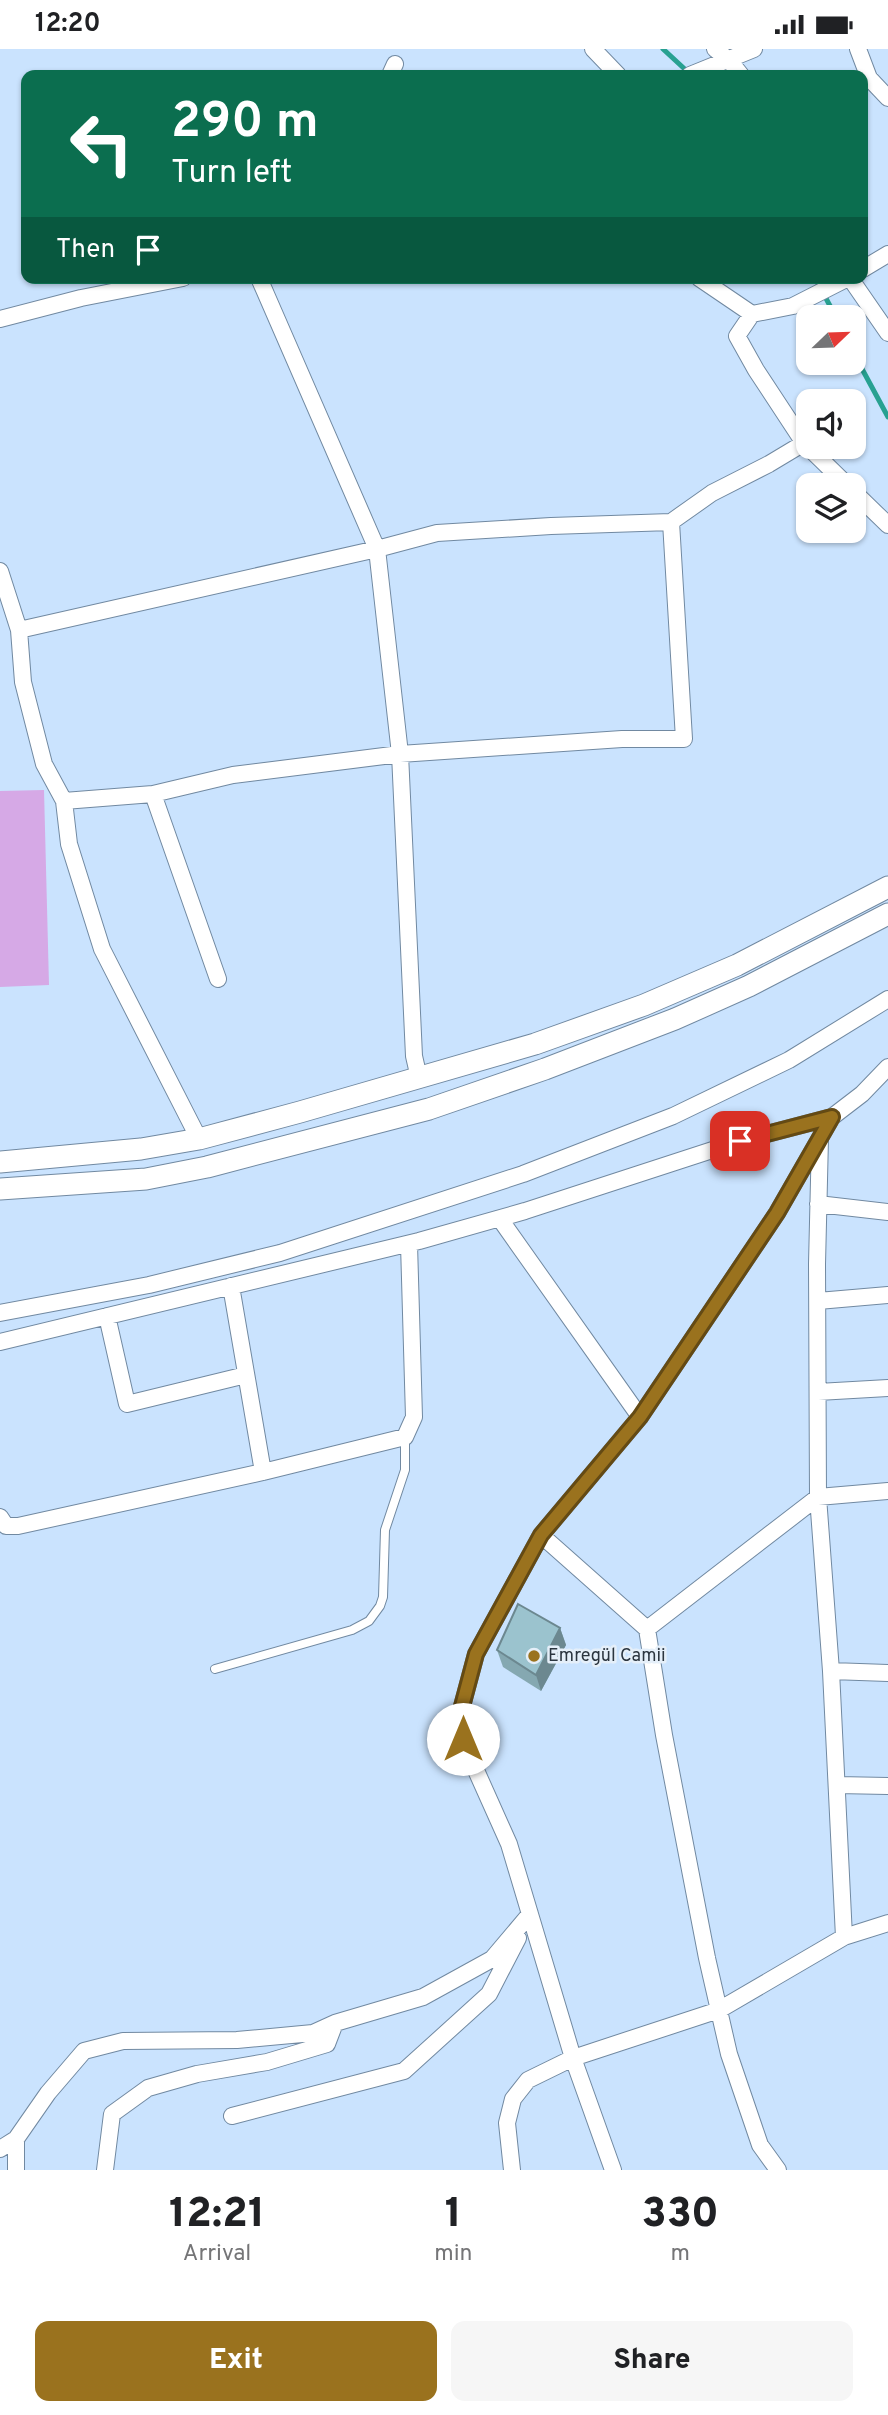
<!DOCTYPE html>
<html lang="en">
<head>
<meta charset="utf-8">
<style>
  :root { --surface:#fff; --page:#f6f6f6; --text:#202124; --muted:#757577; --accent:#9a721e }
  body { margin:0; font-family:Overpass,sans-serif; background:var(--page); color:var(--text); height:100vh; display:flex; flex-direction:column; font-size:26px; white-space:nowrap }
  * { box-sizing:border-box; margin:0 }
  p { font-size:23px; color:var(--muted) }
  .icon { flex:none; width:38px; height:38px; fill:none; stroke:currentColor; stroke-width:2; stroke-linecap:round; stroke-linejoin:round }
  .map { position:relative; height:2121px; overflow:hidden }
  .sheet { display:flex; flex-direction:column; background:var(--surface); flex:1 }
  .sheet>* { flex:none }
  .guide { position:absolute; left:21px; top:21px; width:847px; height:214px; border-radius:14px; box-shadow:0 2px 5px #0004; background:#0b6e4f; color:#fff; overflow:hidden }
  .needle { width:46px; rotate:67deg }
  .fabs { position:absolute; left:796px; top:256px; display:grid; gap:14px }
  .fabs a { display:grid; place-items:center; width:70px; height:70px; border-radius:14px; background:var(--surface); box-shadow:0 2px 5px #0004; font-size:35px }
  .pin { position:absolute; display:grid; place-items:center; width:60px; height:60px; color:#fff; margin:-30px; border-radius:14px; box-shadow:0 4px 10px #0006 }
  .me { position:absolute; width:77px; margin:-38px; rotate:0deg; stroke-linejoin:round; filter:drop-shadow(0 0 5px #0008) }
  .turn { display:flex; align-items:center; gap:24px; height:147px; padding:0 35px; font-size:32px }
  .turn .icon { width:91px; height:91px; stroke-width:2.5 }
  .turn b { display:block; font-size:49px; line-height:60px }
  .then { display:flex; align-items:center; height:66px; padding:0 35px; background:#0003; gap:14px; font-size:26px }
  .eta { display:flex; justify-content:space-evenly; align-items:center; height:119px; text-align:center }
  .eta b { font-size:42px; font-weight:800; line-height:49px }
  .action { display:flex; gap:14px; margin-top:auto; padding:14px 35px }
  .action a { flex:1; height:80px; border-radius:14px; background:var(--accent); color:#fff; font-size:28px; font-weight:800; line-height:80px; text-align:center }
  .action a+a { background:var(--page); color:var(--text) }
  .status { display:flex; justify-content:space-between; align-items:center; height:49px; padding:0 35px; background:var(--surface); direction:ltr }
  .status svg { height:19px; fill:currentColor }
  .map>svg:first-child { display:block }
  .green { fill:#d6a9e6 }
  .lines { fill:none; stroke-linecap:round; stroke-linejoin:round }
  .stream { stroke:#28a191; stroke-width:5 }
  .service-casing { stroke:#7189a1; stroke-width:10 }
  .minor-casing { stroke:#7189a1; stroke-width:18 }
  .tertiary-casing { stroke:#7189a1; stroke-width:23 }
  .service { stroke:#fff; stroke-width:8 }
  .minor { stroke:#fff; stroke-width:16 }
  .tertiary { stroke:#fff; stroke-width:21 }
  .wall { fill:#85a8b1 }
  .shaded-wall { fill:#6c8890 }
  .building { fill:#9bc3ce; stroke:#6c8890; stroke-width:2 }
  .route-casing { stroke:#644a14; stroke-width:18 }
  .route { stroke:#9a721e; stroke-width:12 }
  .poi-dot { fill:#9a721e; stroke:#e5eff9; stroke-width:2.5 }
  .labels { text-anchor:middle; dominant-baseline:central; stroke-width:5; stroke-linejoin:round; paint-order:stroke }
  .poi-label { font-size:18px; fill:#2b353f; stroke:#e5eff9; text-anchor:start }
</style>
</head>
<body>
<div class="status"><b>12:20</b><svg viewBox="0 0 49 12"><path d="M0 12V9h3v3zM5 12V6h3v6zM10 12V3h3v9zM15 12V0h3v12zM26 1h20v11H26zM47 4h2v5h-2z"/></svg></div>
<div class="map">
<svg width="888" height="2121" viewBox="0 0 888 2121">
  <rect width="100%" height="100%" fill="#cae3fe"/>
  <path class="green" d="M44 741 49 936 0 938V742Z"/>
  <g class="lines">
    <path class="stream" d="M663 0 689 24
      M815 229 836 268
      M854 305 888 368"/>
    <defs>
      <path id="service" d="M215 1620 352 1581 369 1572 380 1557 383 1548 385 1481 405 1421V1388"/>
      <path id="minor" d="M593 0 618 26
        M715 0 729 11 741 26
        M858 0 869 29 888 49
        M390 26 395 15
        M690 26 754 0
        M863 220 888 205
        M699 229 752 265
        M850 229 888 284
        M0 270 81 249 183 229
        M804 394 847 436
        M854 443 888 476
        M0 522 19 581 23 633 44 715 64 752 69 795 102 900 199 1090
        M19 581 377 500 259 229
        M153 745 218 930
        M64 752 153 745 233 726 400 705 622 690H684L671 473 712 444 769 415 804 394 756 321 737 287 752 265 793 257 848 229
        M419 1029 414 1007 400 705 377 500 437 484 551 477 671 473
        M818 1155 888 1163
        M500 1170 640 1368
        M231 1237 263 1423
        M818 1252 888 1246
        M0 1264 149 1236 280 1204 523 1125 673 1067 789 1011 888 950
        M107 1267 127 1355 246 1326
        M0 1293 419 1192 525 1162 740 1092 832 1068 862 1045 888 1018
        M818 1343 888 1339
        M0 1468 6 1477H18L263 1423 405 1388 414 1368 409 1195
        M541 1486 647 1580
        M831 1622 888 1624
        M837 1736 888 1737
        M844 1888 888 1874
        M232 2067 404 2022 489 1945 518 1889
        M16 2090V2121
        M0 2100 16 2090 48 2044 84 2002 123 1992 237 1991 313 1984 335 1974 423 1948 492 1910 530 1865
        M105 2121 112 2065 148 2039 197 2025 267 2013 327 1995 335 1974
        M512 2121 507 2074 513 2050 528 2031 573 2009 719 1961 844 1888 831 1622 818 1448 817 1215 820 1089
        M613 2121 573 2009 509 1795 462 1690 461 1661 476 1605 541 1486 640 1368 777 1164 832 1068
        M778 2121 760 2096 729 2005 707 1909 664 1686 647 1580 818 1448 888 1442"/>
      <path id="tertiary" d="M0 1113 141 1100 199 1090 300 1063 535 995 644 956 737 916 888 838
        M0 1140 146 1130 207 1118 429 1060 545 1020 675 970 749 937 888 865"/>
    </defs>
    <use href="#service" class="service-casing"/>
    <use href="#minor" class="minor-casing"/>
    <use href="#tertiary" class="tertiary-casing"/>
    <use href="#service" class="service"/>
    <use href="#minor" class="minor"/>
    <use href="#tertiary" class="tertiary"/>
  </g>
  <path class="wall" d="M560 1579 566 1596 541 1642 503 1618 497 1601Z"/>
  <path class="shaded-wall" d="M560 1579 566 1596 541 1642 536 1626Z"/>
  <path class="building" d="M518 1555 560 1579 536 1626 497 1601Z"/>
  <g class="lines">
    <defs>
      <path id="route" d="M463 1690 461 1661 476 1605 541 1486 640 1368 777 1164 832 1068 740 1092"/>
    </defs>
    <use href="#route" class="route-casing"/>
    <use href="#route" class="route"/>
  </g>
  <circle class="poi-dot" cx="534" cy="1607" r="7"/>
  <g class="labels">
    <g class="poi-label">
      <text x="548" y="1607">Emregül Camii</text>
    </g>
  </g>
</svg>
<div class="fabs">
<a><svg class="needle" viewBox="-14 -14 28 28"><path d="M0-13l5 13h-10z" fill="#e53935"/><path d="M0 13l5-13h-10z" fill="#757577"/></svg></a>
<a><svg class="icon" aria-label="sound" viewBox="0 0 24 24"><path d="M4 9h4l5-4v14l-5-4H4zM17 9q2 3 0 6"/></svg></a>
<a><svg class="icon" aria-label="layers" viewBox="0 0 24 24"><path d="M12 4l9 5-9 5-9-5zM3 14l9 5 9-5"/></svg></a>
</div>
<div class="pin" style="left:740px;top:1092px;background:#d93025"><svg class="icon" aria-label="arrive" viewBox="0 0 24 24"><path d="M6 21V4h12l-3 4 3 4H6"/></svg></div>
<svg class="me" style="left:463px;top:1690px" viewBox="-20 -20 40 40"><circle r="19" fill="#fff"/><path d="M0-13L10 11 0 6-10 11z" fill="#9a721e"/></svg>
<div class="guide">
<div class="turn"><svg class="icon" aria-label="left" viewBox="0 0 24 24"><path d="M17 20v-9H6M10 6l-5 5 5 5"/></svg><div><b>290 m</b>Turn left</div></div>
<div class="then">Then<svg class="icon" aria-label="arrive" viewBox="0 0 24 24"><path d="M6 21V4h12l-3 4 3 4H6"/></svg></div>
</div>
</div>
<section class="sheet">
<div class="eta">
<div><b>12:21</b><p>Arrival</p></div>
<div><b>1</b><p>min</p></div>
<div><b>330</b><p>m</p></div>
</div>
<div class="action"><a>Exit</a><a>Share</a></div>
</section>
</body>
</html>
